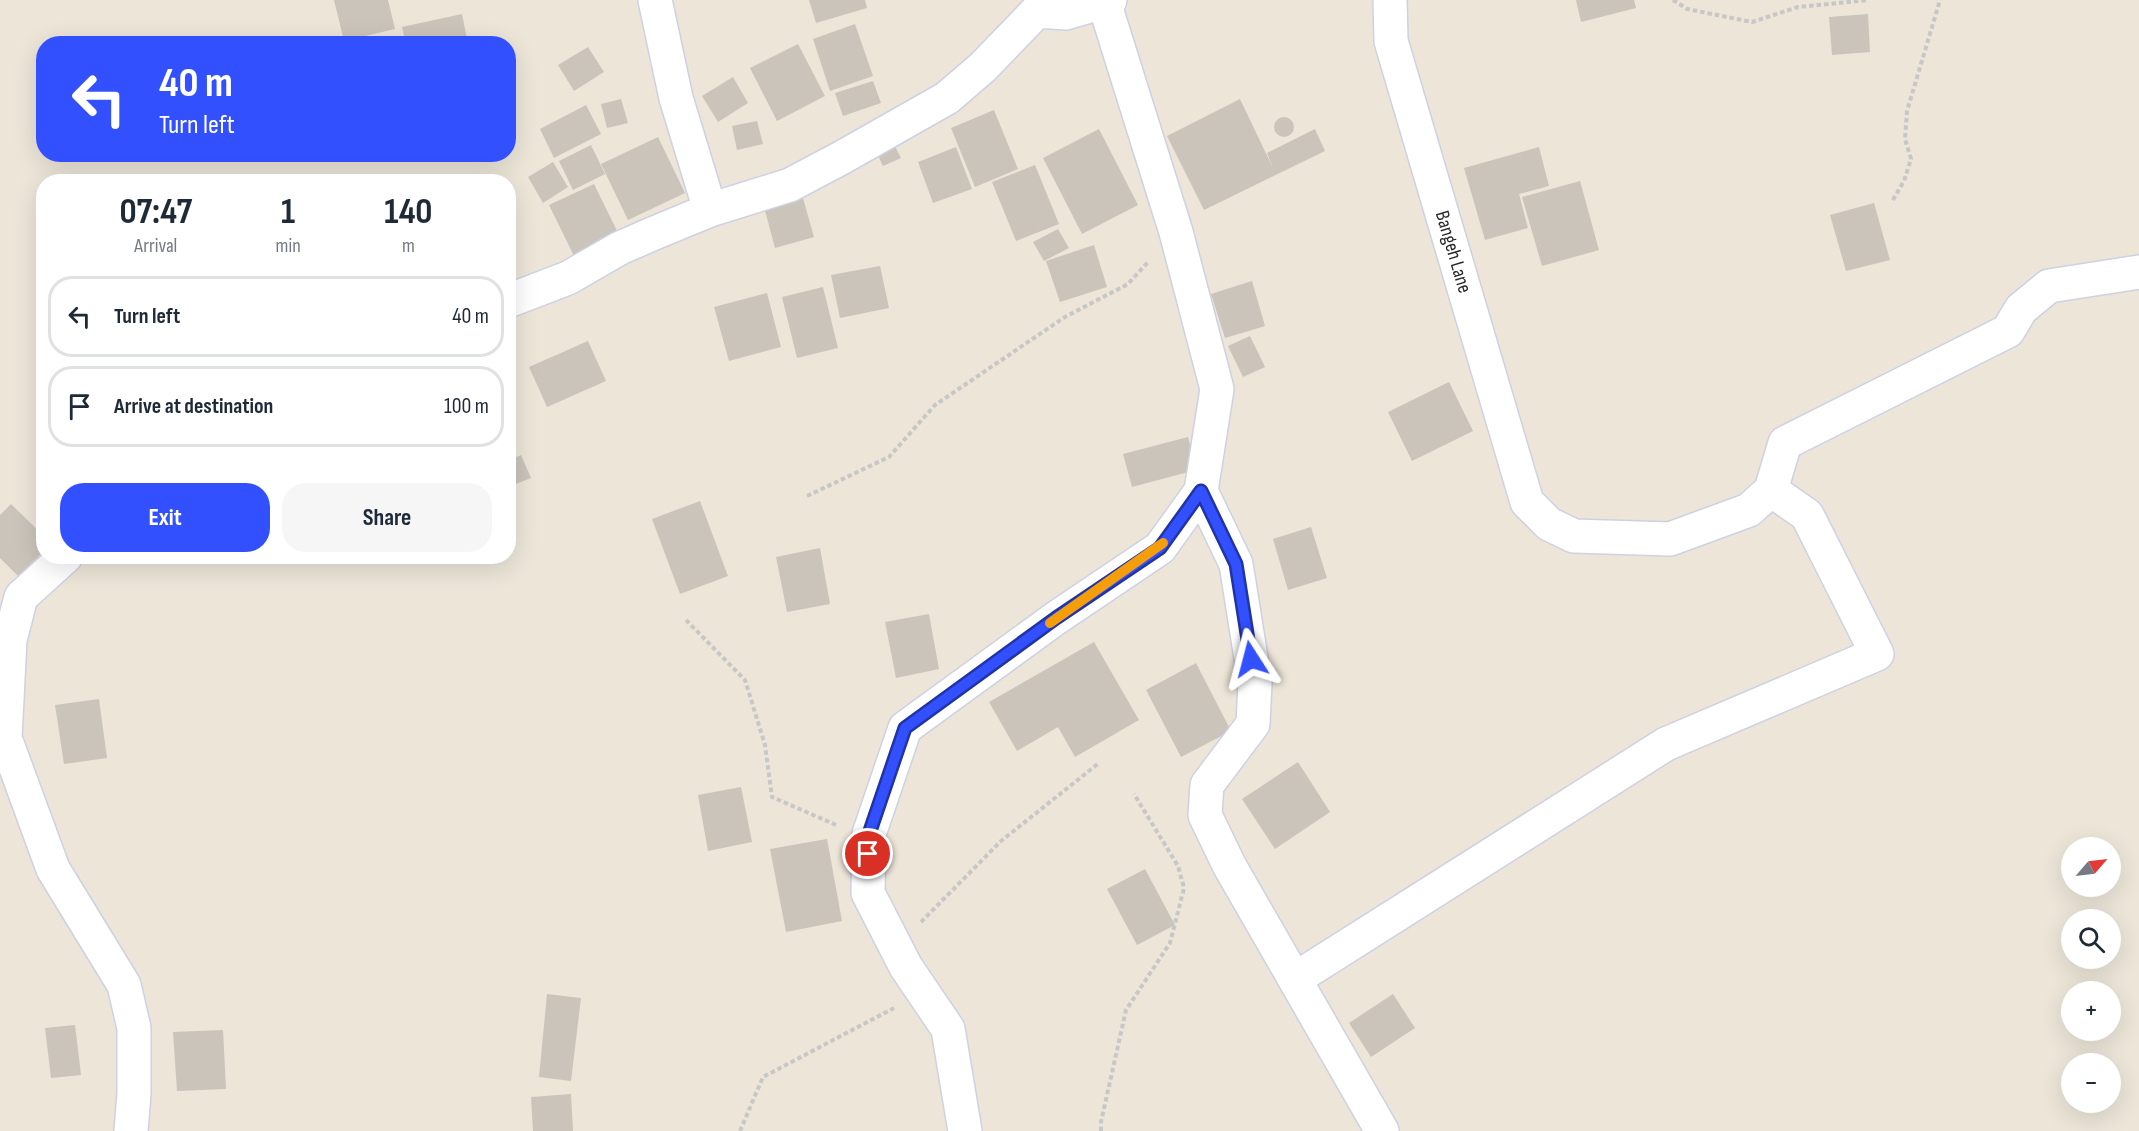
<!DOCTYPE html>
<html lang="en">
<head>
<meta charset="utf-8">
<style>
  :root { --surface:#fff; --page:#f6f6f7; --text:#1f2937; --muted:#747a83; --line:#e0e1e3; --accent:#3350ff }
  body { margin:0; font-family:"Sofia Sans Condensed",sans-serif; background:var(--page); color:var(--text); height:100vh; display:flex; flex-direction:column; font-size:22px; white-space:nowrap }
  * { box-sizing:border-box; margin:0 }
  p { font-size:20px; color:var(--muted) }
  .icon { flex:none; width:33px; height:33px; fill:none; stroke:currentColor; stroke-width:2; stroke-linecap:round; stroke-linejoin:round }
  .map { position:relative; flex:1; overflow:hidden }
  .drawer { position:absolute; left:36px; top:174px; width:480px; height:390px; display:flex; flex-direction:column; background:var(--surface); border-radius:24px; box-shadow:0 6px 24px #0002 }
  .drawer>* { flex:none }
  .banner { position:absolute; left:36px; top:36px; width:480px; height:126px; border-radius:24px; box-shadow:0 6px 24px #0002; background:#3350ff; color:#fff; overflow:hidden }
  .needle { width:39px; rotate:62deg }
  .buttons { position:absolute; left:2061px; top:837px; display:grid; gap:12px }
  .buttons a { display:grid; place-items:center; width:60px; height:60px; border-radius:50%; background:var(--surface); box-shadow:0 6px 24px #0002; font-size:30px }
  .pin { position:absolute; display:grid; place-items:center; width:51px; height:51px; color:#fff; margin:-26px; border:3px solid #fff; border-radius:50%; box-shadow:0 2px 6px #0007 }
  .me { position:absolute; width:66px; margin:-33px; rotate:351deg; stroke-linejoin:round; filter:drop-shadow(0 0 4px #0008) }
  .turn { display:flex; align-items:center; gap:21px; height:126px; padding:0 24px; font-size:27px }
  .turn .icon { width:78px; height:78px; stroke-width:2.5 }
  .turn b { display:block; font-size:42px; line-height:51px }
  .eta { display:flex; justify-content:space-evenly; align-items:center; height:102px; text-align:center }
  .eta b { font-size:36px; font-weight:700; line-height:42px }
  .primary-button { display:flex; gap:12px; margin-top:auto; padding:12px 24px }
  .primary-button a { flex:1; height:69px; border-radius:24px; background:var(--accent); color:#fff; font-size:24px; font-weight:700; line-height:69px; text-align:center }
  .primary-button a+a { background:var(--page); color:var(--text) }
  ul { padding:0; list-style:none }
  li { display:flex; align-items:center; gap:18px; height:81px; margin:0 12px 9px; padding:0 12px; border:3px solid var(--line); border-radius:24px }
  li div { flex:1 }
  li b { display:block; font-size:22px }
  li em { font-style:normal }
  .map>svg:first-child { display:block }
  .building { fill:#cac4bb }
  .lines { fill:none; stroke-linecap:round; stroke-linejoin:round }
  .minor-casing { stroke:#ced1e3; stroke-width:36 }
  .path { stroke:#c7c7c7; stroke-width:4; stroke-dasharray:4.5 3; stroke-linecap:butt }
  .minor { stroke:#fff; stroke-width:33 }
  .route-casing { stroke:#2134a6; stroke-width:15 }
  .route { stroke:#3350ff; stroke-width:10 }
  .slow { stroke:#f59e0b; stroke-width:10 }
  .labels { text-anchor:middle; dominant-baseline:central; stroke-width:4.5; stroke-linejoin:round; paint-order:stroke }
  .street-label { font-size:20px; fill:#282828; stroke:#fff }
</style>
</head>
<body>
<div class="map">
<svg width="2139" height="1131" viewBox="0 0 2139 1131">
  <rect width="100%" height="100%" fill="#ece5d8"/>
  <path class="building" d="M334 0H388L395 29 344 41Z
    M809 0H865L867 8 816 23Z
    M1576 0H1634L1636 8 1581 22Z
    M462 14 468 44H406L402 27Z
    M1868 14 1870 52 1832 55 1829 17Z
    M855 24 873 76 830 91 813 39Z
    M798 44 825 96 777 121 750 68Z
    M588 47 604 72 574 91 558 65Z
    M733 77 748 103 718 122 702 96Z
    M873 81 881 103 843 116 835 93Z
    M621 99 628 123 607 128 601 104Z
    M1240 99 1273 168 1267 153 1315 129 1325 151 1204 210 1167 136Z
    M586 105 601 134 554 158 540 129Z
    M994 110 1018 169 975 187 951 128Z
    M1274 127a10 10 0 1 1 20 0a10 10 0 1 1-20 0Z
    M757 121 763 144 737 150 732 126Z
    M1099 129 1138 205 1082 234 1043 158Z
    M658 137 685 193 628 220 601 164Z
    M890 137 901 158 883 166 873 145Z
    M591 145 605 174 573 190 559 161Z
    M956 147 972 189 933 203 918 162Z
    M1539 147 1549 186 1519 194 1528 228 1485 240 1464 168Z
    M553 162 568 187 543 203 528 177Z
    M1035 165 1059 224 1016 241 992 182Z
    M1580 181 1599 250 1542 266 1522 197Z
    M594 184 620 237 575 258 549 205Z
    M801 191 814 237 775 248 763 203Z
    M1874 203 1890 260 1846 271 1830 215Z
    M1058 229 1069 248 1044 261 1033 242Z
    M1094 245 1107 287 1060 302 1046 261Z
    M880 266 889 308 840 318 831 275Z
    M1252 281 1265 326 1225 338 1211 294Z
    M823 287 838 348 797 358 782 297Z
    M767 293 781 347 729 361 714 307Z
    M1250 336 1265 367 1243 377 1228 346Z
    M588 341 606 381 547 407 529 367Z
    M1449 382 1473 431 1412 461 1388 412Z
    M1188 437 1196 470 1132 487 1123 454Z
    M521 455 531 478 508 487V461Z
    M700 501 728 576 680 594 652 519Z
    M11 504 44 536V551L18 576 0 558V515Z
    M1311 527 1327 578 1288 590 1273 539Z
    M820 548 830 604 787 612 776 557Z
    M929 614 939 669 896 678 885 622Z
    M1094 642 1139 720 1075 757 1058 727 1017 751 989 702Z
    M1196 663 1231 731 1181 757 1146 690Z
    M99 699 107 758 64 764 55 705Z
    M1298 762 1330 812 1275 849 1242 799Z
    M741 787 752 842 708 851 698 795Z
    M827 839 842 921 786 932 770 849Z
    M1145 869 1175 925 1137 945 1107 889Z
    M547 994 581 998 571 1081 539 1077Z
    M1393 994 1415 1028 1371 1057 1349 1023Z
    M75 1025 81 1075 51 1078 45 1028Z
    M223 1030 226 1089 177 1091 173 1032Z
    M571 1094 573 1131H533L531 1097Z"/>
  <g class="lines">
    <defs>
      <g id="minor">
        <path d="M655 0 676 98 710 210"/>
        <path id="s1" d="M1390 0 1391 41 1527 502 1549 524 1574 536 1670 539 1749 510 1771 490 1785 443 2008 331 2021 309 2049 286 2139 272"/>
        <path d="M508 301 568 278 620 248 652 234 710 210 790 185 841 158 947 98 983 67 1037 11 1066 13 1110 0"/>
        <path d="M1201 491 1236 564 1255 683 1253 724 1207 785 1205 815 1229 865 1382 1131"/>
        <path d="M66 556 21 597 10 640 5 738 53 869 124 985 134 1028V1094L131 1131"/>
        <path d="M1295 979 1666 744 1877 654 1807 515 1771 490"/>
        <path d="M965 1131 948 1029 906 967 868 893 869 834 905 728 1056 618 1160 548 1201 491 1217 389 1176 232 1104 2"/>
      </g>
    </defs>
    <use href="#minor" class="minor-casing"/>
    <path class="path" d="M1673 0 1687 9 1752 22 1798 7 1868 0
      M1893 200 1904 181 1911 159 1905 139 1907 111 1940 0
      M807 496 889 457 935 405 1065 317 1128 284 1149 261
      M686 620 745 680 765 745 772 797 836 825
      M921 922 1001 841 1099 763
      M740 1131 763 1077 894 1008
      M1101 1131V1122L1126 1010 1170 943 1184 888 1178 866 1134 794"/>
    <use href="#minor" class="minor"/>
  </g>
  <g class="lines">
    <defs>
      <path id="route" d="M868 854 869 834 905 728 1056 618 1160 548 1201 491 1236 564 1251 659"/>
    </defs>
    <use href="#route" class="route-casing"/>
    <use href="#route" class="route"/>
    <path class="slow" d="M1050 623 1163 543"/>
  </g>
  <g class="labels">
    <g class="street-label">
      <text stroke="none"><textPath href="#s1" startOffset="261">Bangeh Lane</textPath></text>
    </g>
  </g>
</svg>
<div class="buttons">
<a><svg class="needle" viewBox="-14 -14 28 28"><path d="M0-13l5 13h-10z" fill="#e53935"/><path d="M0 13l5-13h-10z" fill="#747a83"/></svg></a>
<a><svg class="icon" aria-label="search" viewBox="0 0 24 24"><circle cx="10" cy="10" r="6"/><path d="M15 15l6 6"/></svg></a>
<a>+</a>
<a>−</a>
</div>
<div class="pin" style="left:868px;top:854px;background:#d93025"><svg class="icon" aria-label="arrive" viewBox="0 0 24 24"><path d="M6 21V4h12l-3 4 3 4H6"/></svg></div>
<svg class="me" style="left:1251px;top:659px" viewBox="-20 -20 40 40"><path d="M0-17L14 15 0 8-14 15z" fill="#3350ff" stroke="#fff" stroke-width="4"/></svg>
<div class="banner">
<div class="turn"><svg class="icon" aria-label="left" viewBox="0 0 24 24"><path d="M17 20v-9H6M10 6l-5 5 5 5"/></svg><div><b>40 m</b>Turn left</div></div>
</div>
<section class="drawer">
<div class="eta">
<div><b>07:47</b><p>Arrival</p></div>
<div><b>1</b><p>min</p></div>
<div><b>140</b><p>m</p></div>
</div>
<ul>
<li><svg class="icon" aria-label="left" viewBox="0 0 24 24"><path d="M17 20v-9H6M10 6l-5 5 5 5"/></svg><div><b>Turn left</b></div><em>40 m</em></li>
<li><svg class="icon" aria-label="arrive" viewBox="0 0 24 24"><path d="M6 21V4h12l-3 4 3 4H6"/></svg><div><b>Arrive at destination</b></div><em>100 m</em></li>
</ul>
<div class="primary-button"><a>Exit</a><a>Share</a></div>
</section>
</div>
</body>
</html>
